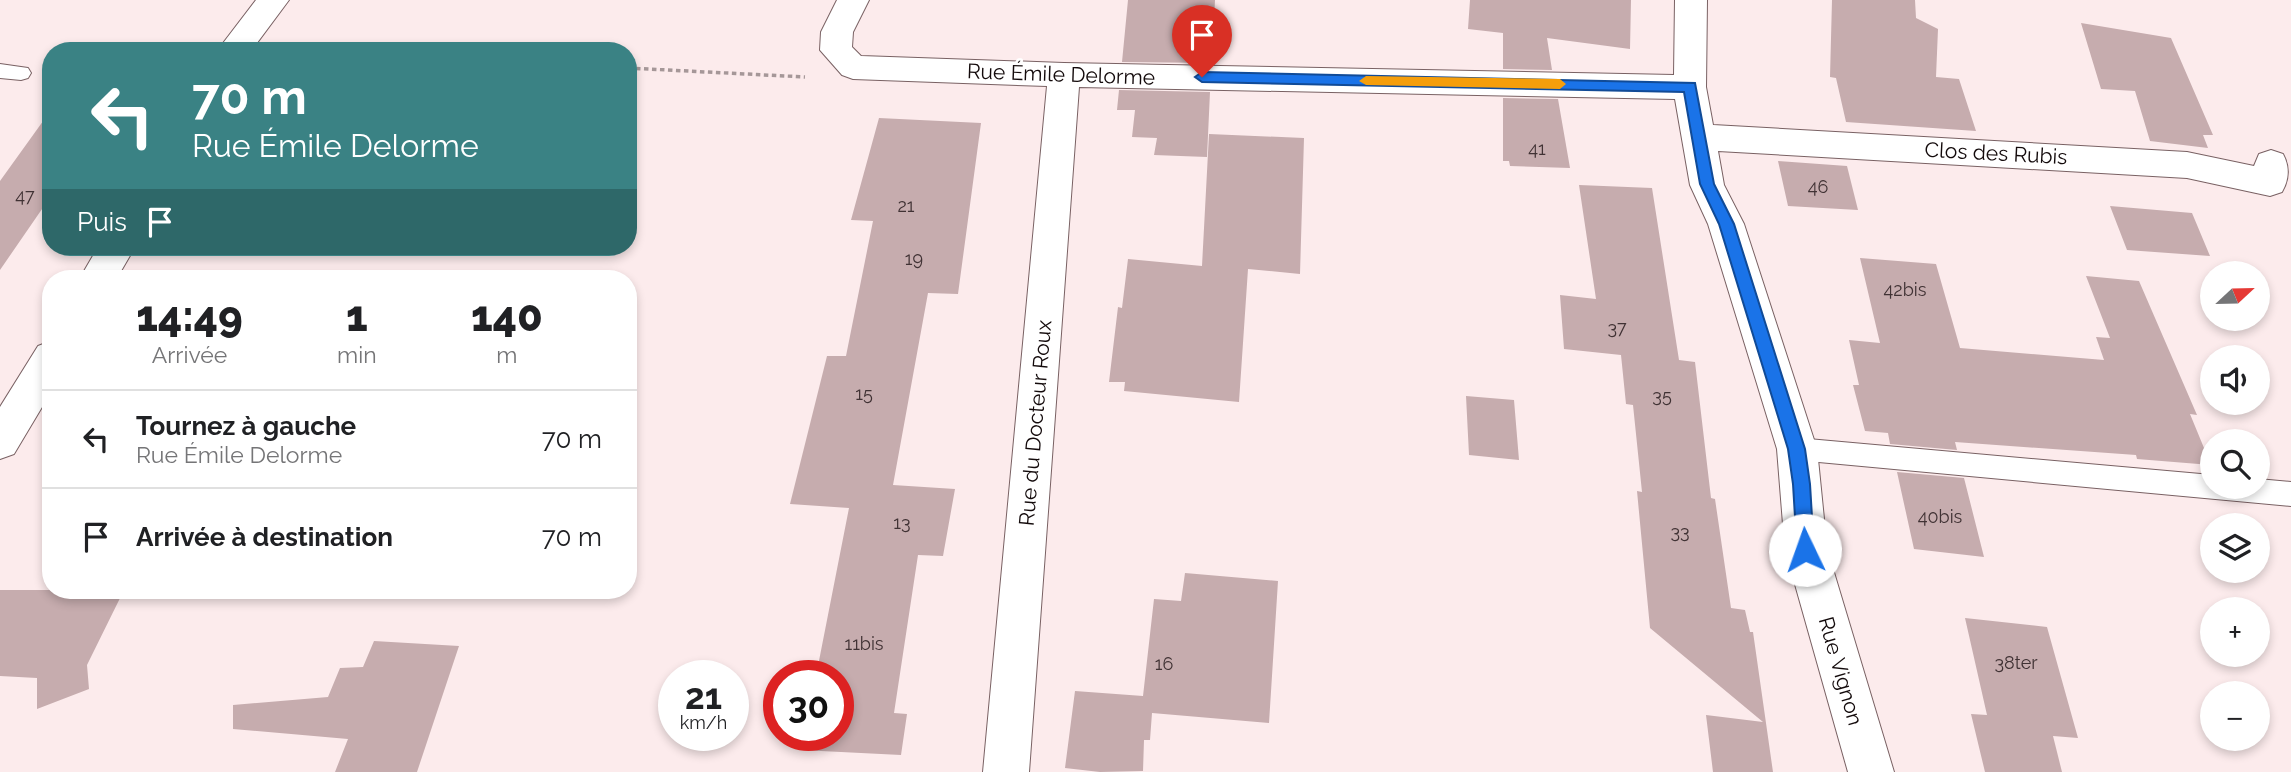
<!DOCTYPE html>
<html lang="fr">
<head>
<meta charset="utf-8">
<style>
  :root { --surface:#fff; --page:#f2f2f2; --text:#202124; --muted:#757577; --line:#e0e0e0 }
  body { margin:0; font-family:Raleway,sans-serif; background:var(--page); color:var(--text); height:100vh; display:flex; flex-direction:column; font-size:26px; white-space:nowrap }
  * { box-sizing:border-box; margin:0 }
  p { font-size:23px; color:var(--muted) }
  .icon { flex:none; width:38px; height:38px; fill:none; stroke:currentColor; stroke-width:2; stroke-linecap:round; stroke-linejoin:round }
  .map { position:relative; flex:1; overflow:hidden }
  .side { position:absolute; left:42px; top:270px; width:595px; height:329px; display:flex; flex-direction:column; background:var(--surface); border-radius:28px; box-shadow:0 4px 10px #0003 }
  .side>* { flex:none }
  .banner { position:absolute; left:42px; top:42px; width:595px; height:214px; border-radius:28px; box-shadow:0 4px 10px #0003; background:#3a8284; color:#fff; overflow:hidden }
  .needle { width:46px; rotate:68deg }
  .tools { position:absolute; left:2200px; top:261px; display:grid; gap:14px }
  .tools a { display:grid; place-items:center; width:70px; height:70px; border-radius:50%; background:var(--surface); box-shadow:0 4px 10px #0003; font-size:35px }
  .speed { position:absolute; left:658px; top:660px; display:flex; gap:14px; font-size:35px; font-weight:700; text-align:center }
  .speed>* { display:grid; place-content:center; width:91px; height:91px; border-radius:50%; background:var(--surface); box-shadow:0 4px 10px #0003; line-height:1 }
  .speed small { font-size:18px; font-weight:400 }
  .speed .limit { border:10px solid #d22; background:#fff; color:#111 }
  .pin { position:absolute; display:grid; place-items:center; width:60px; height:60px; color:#fff; margin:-72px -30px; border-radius:50% 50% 50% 0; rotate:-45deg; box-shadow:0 0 7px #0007 }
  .pin .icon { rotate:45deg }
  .me { position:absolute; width:77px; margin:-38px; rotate:357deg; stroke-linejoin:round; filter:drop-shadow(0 0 5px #0008) }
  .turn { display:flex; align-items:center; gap:24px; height:147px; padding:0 35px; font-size:32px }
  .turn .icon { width:91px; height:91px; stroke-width:2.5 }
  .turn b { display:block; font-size:49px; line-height:60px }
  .then { display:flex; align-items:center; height:66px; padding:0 35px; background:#0003; gap:14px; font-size:26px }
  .eta { display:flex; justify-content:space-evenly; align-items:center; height:119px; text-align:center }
  .eta b { font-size:42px; font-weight:800; line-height:49px }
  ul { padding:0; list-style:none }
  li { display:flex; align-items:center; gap:21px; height:98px; padding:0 35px; border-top:2px solid var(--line) }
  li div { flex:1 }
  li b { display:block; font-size:26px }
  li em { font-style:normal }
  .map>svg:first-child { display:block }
  .building { fill:#c6acae }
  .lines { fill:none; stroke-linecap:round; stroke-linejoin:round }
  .lane-casing { stroke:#796163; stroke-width:2 }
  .street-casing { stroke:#796163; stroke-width:2 }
  .path { stroke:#a59798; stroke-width:3.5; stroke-dasharray:4.5 3.5; stroke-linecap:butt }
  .lane { fill:#fff; fill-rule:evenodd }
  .street { fill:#fff; fill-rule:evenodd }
  .route { fill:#1a73e8; stroke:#114b97; stroke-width:2 }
  .slow { fill:#f59e0b }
  .labels { text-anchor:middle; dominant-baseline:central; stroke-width:5; stroke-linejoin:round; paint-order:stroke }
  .number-label { font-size:18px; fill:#403234 }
  .street-label { font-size:21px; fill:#130a0b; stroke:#fff }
</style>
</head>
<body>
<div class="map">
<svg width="2291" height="772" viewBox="0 0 2291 772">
  <rect width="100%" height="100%" fill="#fcebec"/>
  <path class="building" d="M1128 0H1215L1212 63 1122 62Z
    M1470 0H1631L1630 49 1547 38 1552 70 1503 69V33L1468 29Z
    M1832 0H1915L1916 18 1938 29 1936 77 1959 79 1976 131 1846 122 1836 78 1830 77Z
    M2081 23 2171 38 2213 135H2203L2208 148 2150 141 2135 91 2101 89Z
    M1119 90 1210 92 1207 157 1154 155 1157 138 1132 137 1135 110H1117Z
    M1503 98 1558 99 1570 168 1510 166 1509 161H1503Z
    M51 110V196L0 270V181Z
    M879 118 981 123 958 294 928 293 893 485 955 489 943 556 918 555 894 713 907 714 901 755 801 750 804 735H838V676H816L849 508 790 504 827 356H846L873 221 851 220Z
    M1209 134 1304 138 1300 274 1248 269 1239 402 1124 391 1125 382H1109L1118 307 1122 308 1128 259 1202 266Z
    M1778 161 1847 166 1858 210 1788 206Z
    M1579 185 1652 188 1679 360 1695 362 1711 498 1715 499 1731 608 1745 610 1750 632H1753L1773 772H1713L1706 715 1763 722 1650 628 1637 491 1642 492 1633 405 1626 404 1621 355 1564 349 1560 295 1596 299Z
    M2110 206 2192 213 2210 256 2127 250Z
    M1860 258 1936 264 1960 348 2104 360 2096 337 2110 338 2086 276 2139 281 2197 415 2190 414 2211 465 2137 459 2136 455 1955 442 1957 450 1890 444 1888 433 1865 431 1853 385H1859L1849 340 1880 343Z
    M1466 396 1514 400 1519 460 1469 455Z
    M1897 472 1964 478 1984 557 1914 549Z
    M1185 573 1278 581 1269 723 1152 713 1150 740H1144L1143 771 1100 772 1065 768 1075 691 1143 696 1154 599 1181 601Z
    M0 590H124L87 665 89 689 37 709V678L0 676Z
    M1965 618 2047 627 2078 738 2053 736 2062 772H1985L1971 714 1987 715Z
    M374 641 459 646 417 772H335L348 739 233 729V705L328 697 340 668 363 667Z"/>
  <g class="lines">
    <defs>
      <path id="lane" d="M0 64 28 68 31 73 28 78 21 80 0 78Z
        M1797 438 2212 475V486H2258V479L2291 482V506L1797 460 1788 457 1784 449 1788 441Z"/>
      <path id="street" d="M256 0H289L251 51H217Z
        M837 0H869L853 32 852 47 861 56 1064 63 1674 75 1675 0H1707L1706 87 1713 125 2187 152 2254 166 2259 154 2271 150 2283 154C2290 167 2289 180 2282 192L2270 196 2187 178 1718 151 1724 185 1744 224 1817 449 1827 549 1894 772H1848L1785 549 1777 449 1708 224 1690 185 1675 99 1079 87 1029 772H983L1047 86 853 79 842 75 820 50 821 32Z
        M98 247H135L117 278H80Z
        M51 341V392L14 454 0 459V407L38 346Z"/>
    </defs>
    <use href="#lane" class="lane-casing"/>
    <use href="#street" class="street-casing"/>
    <path class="path" d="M628 68 805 77"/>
    <use href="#lane" class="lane"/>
    <use href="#street" class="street"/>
  </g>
  <path class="route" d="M1202 72 1695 83 1714 184 1734 224 1805 449 1810 484 1814 550 1812 555 1805 557 1799 555 1797 550 1793 484 1788 449 1719 224 1700 184 1684 92 1202 82 1195 77Z"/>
  <path class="slow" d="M1366 76 1560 79 1566 84 1560 89 1366 85 1359 81Z"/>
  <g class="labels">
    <g class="number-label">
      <text x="1537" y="148">41</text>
      <text x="1818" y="186">46</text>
      <text x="25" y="195">47</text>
      <text x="906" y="205">21</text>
      <text x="914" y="258">19</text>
      <text x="1905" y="289">42bis</text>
      <text x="1617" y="327">37</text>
      <text x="864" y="393">15</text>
      <text x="1662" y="395">35</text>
      <text x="1940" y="516">40bis</text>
      <text x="902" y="522">13</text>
      <text x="1680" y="531">33</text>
      <text x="864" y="643">11bis</text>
      <text x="2016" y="662">38ter</text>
      <text x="1164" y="663">16</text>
    </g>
    <g class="street-label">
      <text transform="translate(1061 74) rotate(2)">Rue Émile Delorme</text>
      <text transform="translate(1996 153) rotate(3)">Clos des Rubis</text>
      <text transform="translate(1035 423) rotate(-85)">Rue du Docteur Roux</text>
      <text transform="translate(1841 671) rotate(74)">Rue Vignon</text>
    </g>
  </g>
</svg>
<div class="tools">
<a><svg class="needle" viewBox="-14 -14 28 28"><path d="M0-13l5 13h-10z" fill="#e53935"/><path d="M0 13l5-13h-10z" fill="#757577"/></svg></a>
<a><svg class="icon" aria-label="sound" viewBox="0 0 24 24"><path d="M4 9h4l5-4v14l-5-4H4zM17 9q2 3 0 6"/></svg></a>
<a><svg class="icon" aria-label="search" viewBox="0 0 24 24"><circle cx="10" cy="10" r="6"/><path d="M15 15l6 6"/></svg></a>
<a><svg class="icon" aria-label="layers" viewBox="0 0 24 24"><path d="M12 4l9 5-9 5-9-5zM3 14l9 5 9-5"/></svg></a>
<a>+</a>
<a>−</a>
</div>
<div class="speed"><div>21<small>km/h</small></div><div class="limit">30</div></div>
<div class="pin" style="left:1202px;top:77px;background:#d93025"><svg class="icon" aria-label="arrive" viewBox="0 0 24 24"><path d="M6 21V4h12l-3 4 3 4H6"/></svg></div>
<svg class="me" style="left:1805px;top:550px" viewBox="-20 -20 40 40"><circle r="19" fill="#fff"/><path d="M0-13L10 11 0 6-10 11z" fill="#1a73e8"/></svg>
<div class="banner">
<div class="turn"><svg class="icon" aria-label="left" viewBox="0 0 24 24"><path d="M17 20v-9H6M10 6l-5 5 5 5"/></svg><div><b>70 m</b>Rue Émile Delorme</div></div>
<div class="then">Puis<svg class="icon" aria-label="arrive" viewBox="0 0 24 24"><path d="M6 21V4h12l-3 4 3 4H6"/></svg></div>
</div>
<section class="side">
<div class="eta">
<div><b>14:49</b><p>Arrivée</p></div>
<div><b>1</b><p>min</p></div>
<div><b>140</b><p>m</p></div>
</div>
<ul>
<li><svg class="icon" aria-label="left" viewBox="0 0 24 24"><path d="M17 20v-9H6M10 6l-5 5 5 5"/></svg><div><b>Tournez à gauche</b><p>Rue Émile Delorme</p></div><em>70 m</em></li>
<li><svg class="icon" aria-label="arrive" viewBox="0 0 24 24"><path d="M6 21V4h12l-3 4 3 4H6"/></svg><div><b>Arrivée à destination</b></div><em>70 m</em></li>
</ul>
</section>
</div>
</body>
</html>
